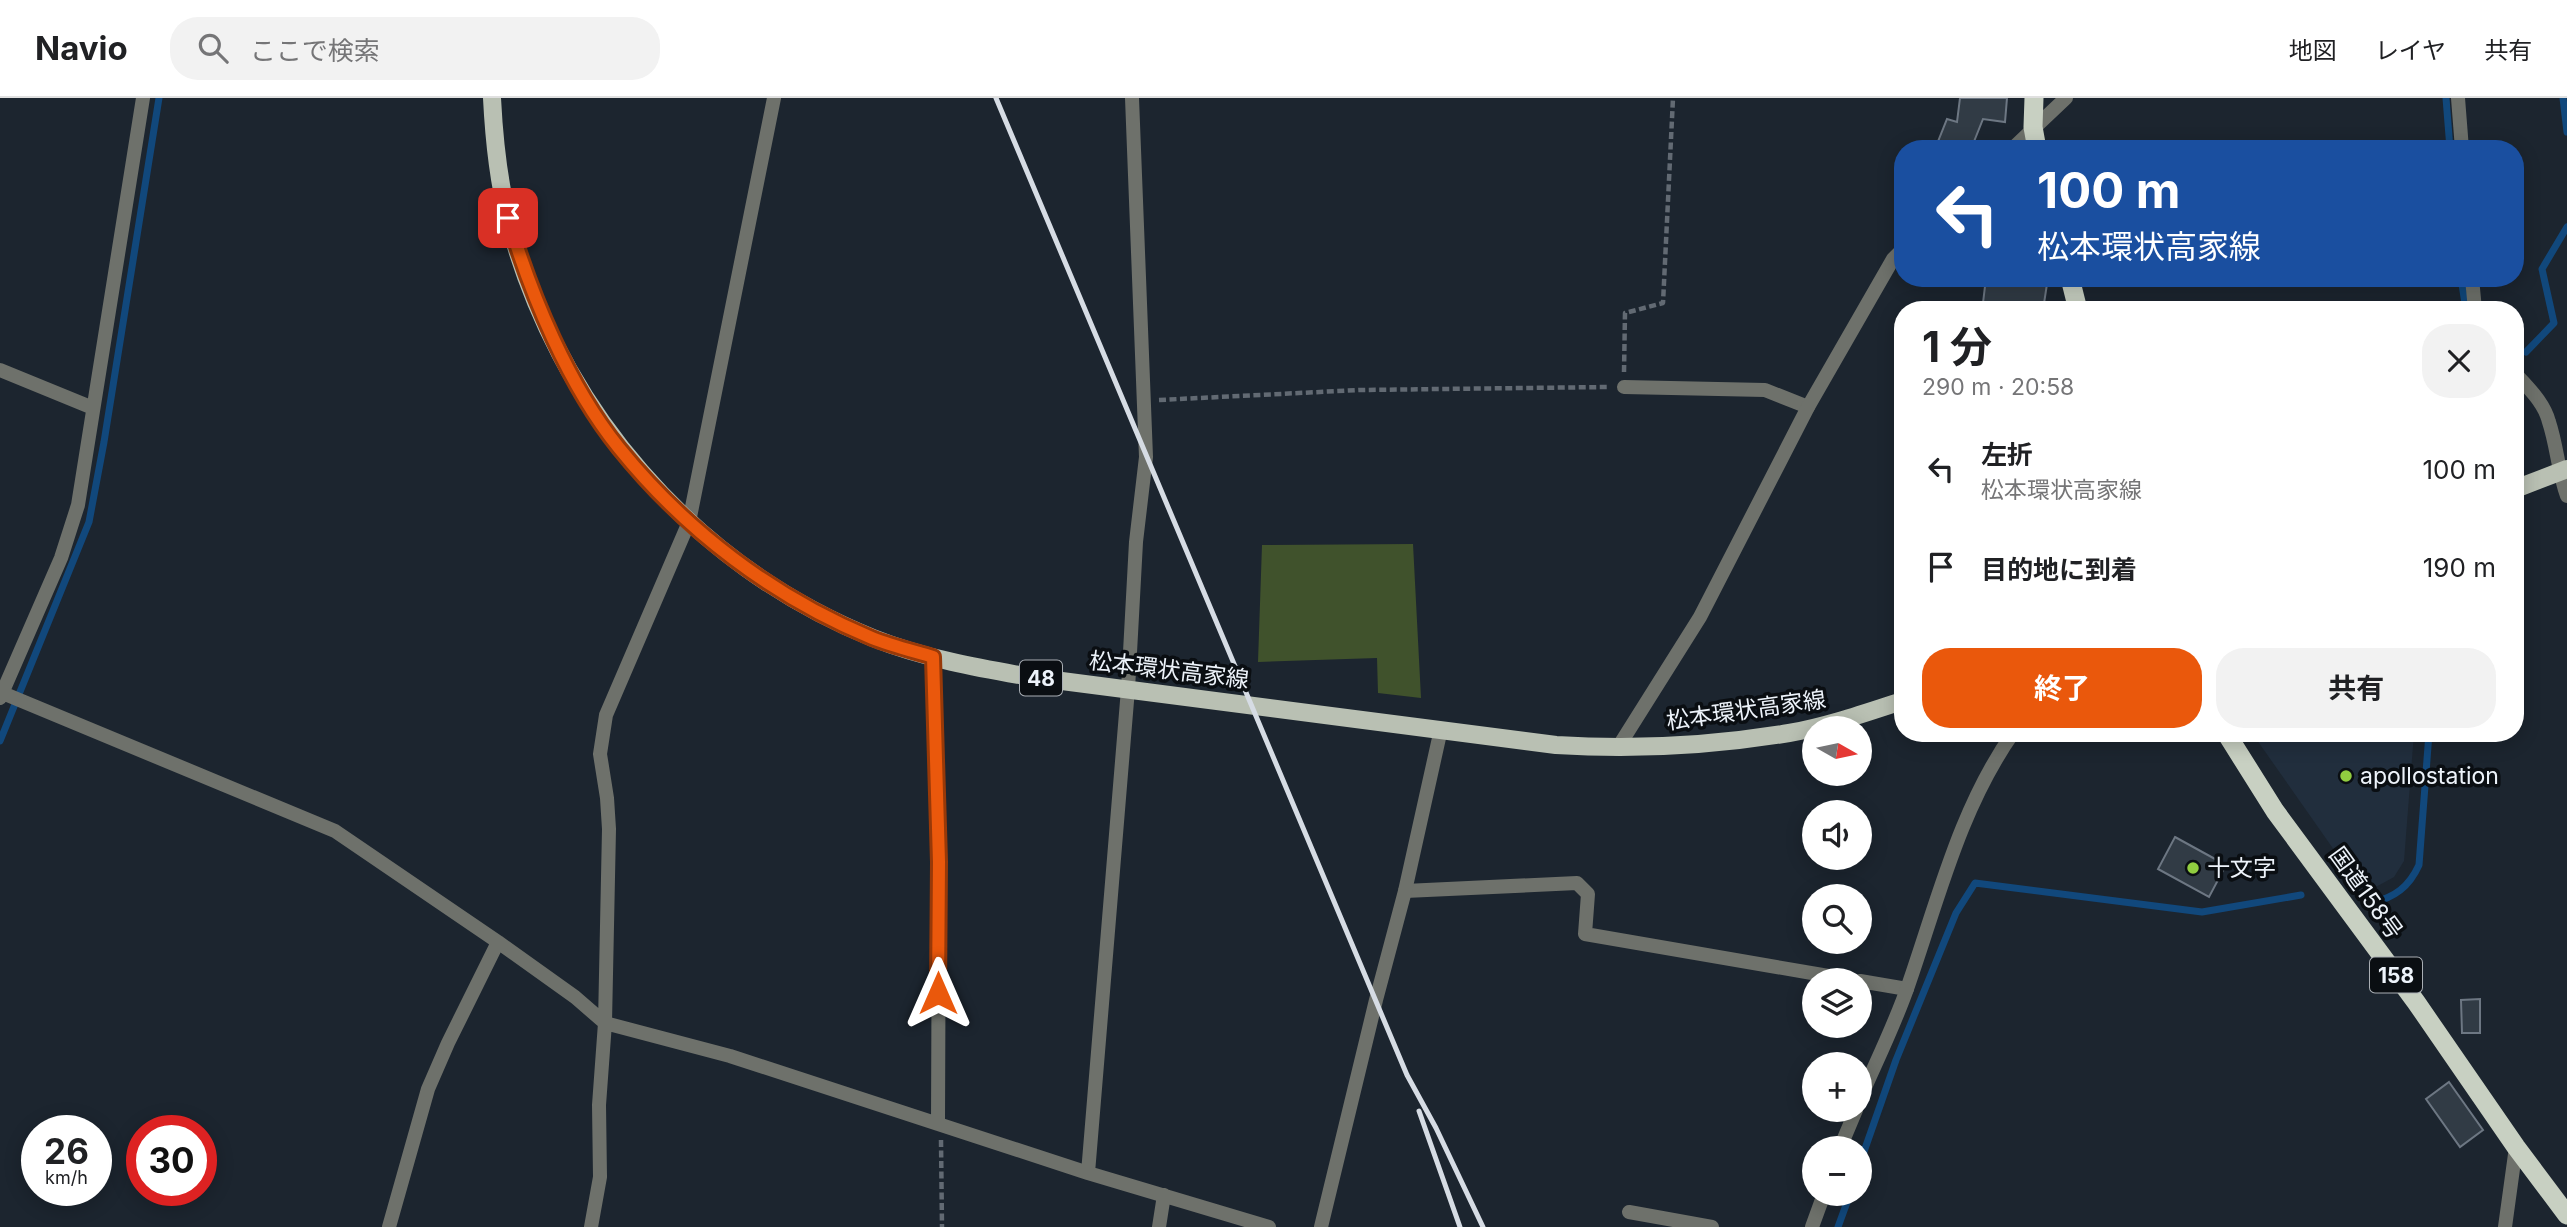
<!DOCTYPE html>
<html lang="ja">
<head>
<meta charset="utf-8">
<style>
  :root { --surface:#fff; --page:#f2f2f2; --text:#202124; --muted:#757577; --line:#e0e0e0; --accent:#ea580c }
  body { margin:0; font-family:Inter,"Noto Sans JP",sans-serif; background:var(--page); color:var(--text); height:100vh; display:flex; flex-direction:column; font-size:26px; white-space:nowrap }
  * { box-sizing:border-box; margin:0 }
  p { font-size:23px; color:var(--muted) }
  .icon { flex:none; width:38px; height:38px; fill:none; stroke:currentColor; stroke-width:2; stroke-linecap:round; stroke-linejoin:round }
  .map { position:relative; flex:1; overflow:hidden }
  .side { position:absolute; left:1894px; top:203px; width:630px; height:441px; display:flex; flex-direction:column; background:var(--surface); border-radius:28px; box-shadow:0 4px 18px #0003 }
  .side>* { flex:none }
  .top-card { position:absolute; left:1894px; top:42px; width:630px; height:147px; border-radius:28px; box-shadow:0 4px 18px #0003; background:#1a4fa0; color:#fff; overflow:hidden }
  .needle { width:46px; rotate:99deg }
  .buttons { position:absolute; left:1802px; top:618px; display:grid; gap:14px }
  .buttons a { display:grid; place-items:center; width:70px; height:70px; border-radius:50%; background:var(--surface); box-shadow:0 4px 18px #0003; font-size:35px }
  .speed { position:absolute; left:21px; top:1017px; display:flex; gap:14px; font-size:35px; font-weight:700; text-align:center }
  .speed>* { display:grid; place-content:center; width:91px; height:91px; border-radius:50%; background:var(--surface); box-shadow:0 4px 18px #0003; line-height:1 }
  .speed small { font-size:18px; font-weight:400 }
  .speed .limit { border:10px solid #d22; background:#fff; color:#111 }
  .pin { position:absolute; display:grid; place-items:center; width:60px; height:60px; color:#fff; margin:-30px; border-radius:14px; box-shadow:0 4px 10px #0006 }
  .me { position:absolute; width:77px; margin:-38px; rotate:0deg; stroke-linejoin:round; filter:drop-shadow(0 0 5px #0008) }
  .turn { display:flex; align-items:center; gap:24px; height:147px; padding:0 28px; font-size:32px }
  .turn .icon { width:91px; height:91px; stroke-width:2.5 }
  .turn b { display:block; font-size:49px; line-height:60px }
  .round { display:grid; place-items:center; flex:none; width:74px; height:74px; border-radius:28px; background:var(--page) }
  .headline { display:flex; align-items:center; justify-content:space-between; height:119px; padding:0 28px }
  h1 { font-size:42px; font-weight:700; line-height:52px }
  .button { display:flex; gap:14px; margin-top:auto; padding:14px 28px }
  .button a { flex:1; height:80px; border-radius:28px; background:var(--accent); color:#fff; font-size:28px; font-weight:700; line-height:80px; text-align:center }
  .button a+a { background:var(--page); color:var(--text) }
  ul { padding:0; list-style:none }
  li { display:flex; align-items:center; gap:21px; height:98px; padding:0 28px }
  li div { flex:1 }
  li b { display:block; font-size:26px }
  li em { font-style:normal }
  header { display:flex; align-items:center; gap:42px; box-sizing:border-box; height:98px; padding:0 35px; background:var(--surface); border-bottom:2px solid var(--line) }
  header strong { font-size:33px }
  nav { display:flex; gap:38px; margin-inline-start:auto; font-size:24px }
  .search { width:490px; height:63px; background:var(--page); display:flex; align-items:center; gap:18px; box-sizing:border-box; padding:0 24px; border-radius:28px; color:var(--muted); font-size:26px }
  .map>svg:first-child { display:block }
  .built { fill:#212e3d }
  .green { fill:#40522c }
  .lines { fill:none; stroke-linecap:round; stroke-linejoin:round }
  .stream { stroke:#11487c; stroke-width:7 }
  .building { fill:#313b45; stroke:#6d7783; stroke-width:2 }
  .path { stroke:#626a73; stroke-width:4.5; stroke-dasharray:7 3.5; stroke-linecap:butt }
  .service { stroke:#6e716b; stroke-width:14 }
  .minor { stroke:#6e716b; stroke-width:14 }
  .primary { stroke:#b9c0b3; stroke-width:18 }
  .trunk { stroke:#c8d0c2; stroke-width:19 }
  .rail { stroke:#d6dce4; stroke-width:5 }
  .route-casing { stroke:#983908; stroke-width:18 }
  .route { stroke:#ea580c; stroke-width:12 }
  .poi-dot { fill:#91cd40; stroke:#0a0e12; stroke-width:2.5 }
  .labels { text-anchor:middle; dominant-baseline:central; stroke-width:7; stroke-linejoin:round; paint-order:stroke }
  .shield { fill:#0a0e12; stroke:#a9aeb4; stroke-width:2 }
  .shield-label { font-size:21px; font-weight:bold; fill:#edf3fa }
  .street-label { font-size:23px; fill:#edf3fa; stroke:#0a0e12 }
  .poi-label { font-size:23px; fill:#edf3fa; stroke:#0a0e12; text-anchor:start }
</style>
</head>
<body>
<header>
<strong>Navio</strong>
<div class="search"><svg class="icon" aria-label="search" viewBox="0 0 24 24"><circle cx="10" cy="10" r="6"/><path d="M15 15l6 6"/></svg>ここで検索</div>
<nav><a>地図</a><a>レイヤ</a><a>共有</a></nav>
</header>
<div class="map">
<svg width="2567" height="1129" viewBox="0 0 2567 1129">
  <rect width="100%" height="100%" fill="#1c252f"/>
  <path class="built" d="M2252 635H2414L2404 763 2394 779 2374 790 2360 789Z"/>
  <path class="green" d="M1413 446 1421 600 1378 595 1377 560 1258 564 1262 447Z"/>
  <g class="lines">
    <path class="stream" d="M2446 0 2450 51
      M2563 0 2567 34
      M2461 180 2466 212
      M2526 254 2554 225 2542 171 2567 129
      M0 643 89 424 104 344 159 0
      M2372 805C2395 799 2409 789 2419 767L2429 635
      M1860 1065 1896 962 1956 815 1975 785 2202 814 2301 797
      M1838 1129 1850 1096"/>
  </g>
  <path class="building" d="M1960 0H2007L2005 24 1983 21 1971 51H1935L1947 21 1957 24Z
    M1986 180H2028L2027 183 2047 186 2043 212 1983 205Z
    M2175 739 2226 767 2209 799 2158 771Z
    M2480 901V935H2462L2461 902Z
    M2449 984 2483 1032 2460 1049 2426 1001Z"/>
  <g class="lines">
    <path class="path" d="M1624 274 1625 215 1663 205 1673 0
      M1159 302 1359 292 1608 289
      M941 1042 942 1129"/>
    <path class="service" d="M1624 289 1765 292 1808 309
      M1405 793 1577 785 1588 796 1585 836 1852 882
      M1860 883 1907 891
      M1629 1114 1712 1129"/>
    <path class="minor" d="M2458 0 2462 51
      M2012 51 2066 0
      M2472 180 2475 212
      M0 272 93 310
      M2515 275C2528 290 2544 304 2549 324 2557 348 2558 373 2567 398
      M933 559 939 764 938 1026
      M0 594 335 733 498 844 575 899 605 925 730 958 1088 1075 1269 1129
      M0 600 61 460 78 407 143 0
      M1617 651 1700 519 1808 309 1893 161 1902 152
      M1860 1001C1876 964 1895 926 1908 888 1938 802 1960 710 2013 635
      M1840 1050 1856 1012
      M1088 1075 1128 591 1136 444 1146 359 1132 0
      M389 1129 428 991 448 945 498 844
      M591 1129 600 1079 599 1007 605 925 609 731 607 700 600 656 606 617 689 424 774 0
      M1159 1129 1164 1097
      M1321 1129 1376 902 1405 793 1441 631
      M1812 1129 1824 1096
      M2505 1129 2516 1049"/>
    <path class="primary" d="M492 0C494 40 498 81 508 120 556 309 692 467 873 540 923 560 978 570 1031 579L1556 647C1635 652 1711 648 1789 635 1828 628 1865 615 1902 603
      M2515 391 2567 371"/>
    <path class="trunk" d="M2034 0 2033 29 2037 51
      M2070 180 2078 212
      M2226 635 2275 713 2416 904 2516 1049 2567 1117"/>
    <path class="rail" d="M996 0 1407 977 1436 1030 1483 1129
      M1419 1013 1460 1129"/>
  </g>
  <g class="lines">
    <defs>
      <path id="route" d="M508 120C531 197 568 287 619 350 686 433 773 499 872 540 892 548 913 553 933 559L939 764 938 895"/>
    </defs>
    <use href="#route" class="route-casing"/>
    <use href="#route" class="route"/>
  </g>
  <g class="poi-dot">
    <circle cx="2346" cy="678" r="7"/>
    <circle cx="2193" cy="770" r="7"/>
  </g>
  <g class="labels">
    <g class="shield">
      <rect x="1020" y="562.5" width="42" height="35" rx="5"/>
      <rect x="2370" y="859.5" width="52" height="35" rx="5"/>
    </g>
    <g class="shield-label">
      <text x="1041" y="580">48</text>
      <text x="2396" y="877">158</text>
    </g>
    <g class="street-label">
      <text transform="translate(1169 572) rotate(7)">松本環状高家線</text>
      <text transform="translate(1746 612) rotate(-8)">松本環状高家線</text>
      <text transform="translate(2366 795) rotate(54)">国道158号</text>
    </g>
    <g class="poi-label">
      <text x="2360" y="678">apollostation</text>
      <text x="2207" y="770">十文字</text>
    </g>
  </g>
</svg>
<div class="buttons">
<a><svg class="needle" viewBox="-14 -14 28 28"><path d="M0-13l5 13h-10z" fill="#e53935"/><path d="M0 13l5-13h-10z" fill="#757577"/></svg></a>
<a><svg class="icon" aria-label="sound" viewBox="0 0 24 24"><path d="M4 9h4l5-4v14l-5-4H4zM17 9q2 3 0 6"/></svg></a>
<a><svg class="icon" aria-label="search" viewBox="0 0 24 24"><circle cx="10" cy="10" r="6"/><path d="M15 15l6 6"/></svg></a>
<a><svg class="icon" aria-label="layers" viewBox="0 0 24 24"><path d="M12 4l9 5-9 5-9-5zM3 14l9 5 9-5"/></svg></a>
<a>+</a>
<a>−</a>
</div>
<div class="speed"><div>26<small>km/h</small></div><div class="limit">30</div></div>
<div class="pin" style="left:508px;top:120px;background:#d93025"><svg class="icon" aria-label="arrive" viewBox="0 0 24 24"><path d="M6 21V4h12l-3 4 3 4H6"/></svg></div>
<svg class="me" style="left:938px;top:895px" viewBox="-20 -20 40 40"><path d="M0-17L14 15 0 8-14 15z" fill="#ea580c" stroke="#fff" stroke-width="4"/></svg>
<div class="top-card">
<div class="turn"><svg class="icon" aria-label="left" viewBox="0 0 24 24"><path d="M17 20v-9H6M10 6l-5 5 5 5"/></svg><div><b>100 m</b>松本環状高家線</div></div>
</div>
<section class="side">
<div class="headline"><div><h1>1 分</h1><p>290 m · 20:58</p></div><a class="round"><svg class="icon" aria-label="close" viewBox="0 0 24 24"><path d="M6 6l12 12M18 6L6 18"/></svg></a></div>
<ul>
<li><svg class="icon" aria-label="left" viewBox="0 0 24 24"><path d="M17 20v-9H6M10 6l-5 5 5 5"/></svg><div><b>左折</b><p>松本環状高家線</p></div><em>100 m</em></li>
<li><svg class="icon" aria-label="arrive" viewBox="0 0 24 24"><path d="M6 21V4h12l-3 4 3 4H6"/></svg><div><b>目的地に到着</b></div><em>190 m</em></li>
</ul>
<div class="button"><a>終了</a><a>共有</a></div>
</section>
</div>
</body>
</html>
